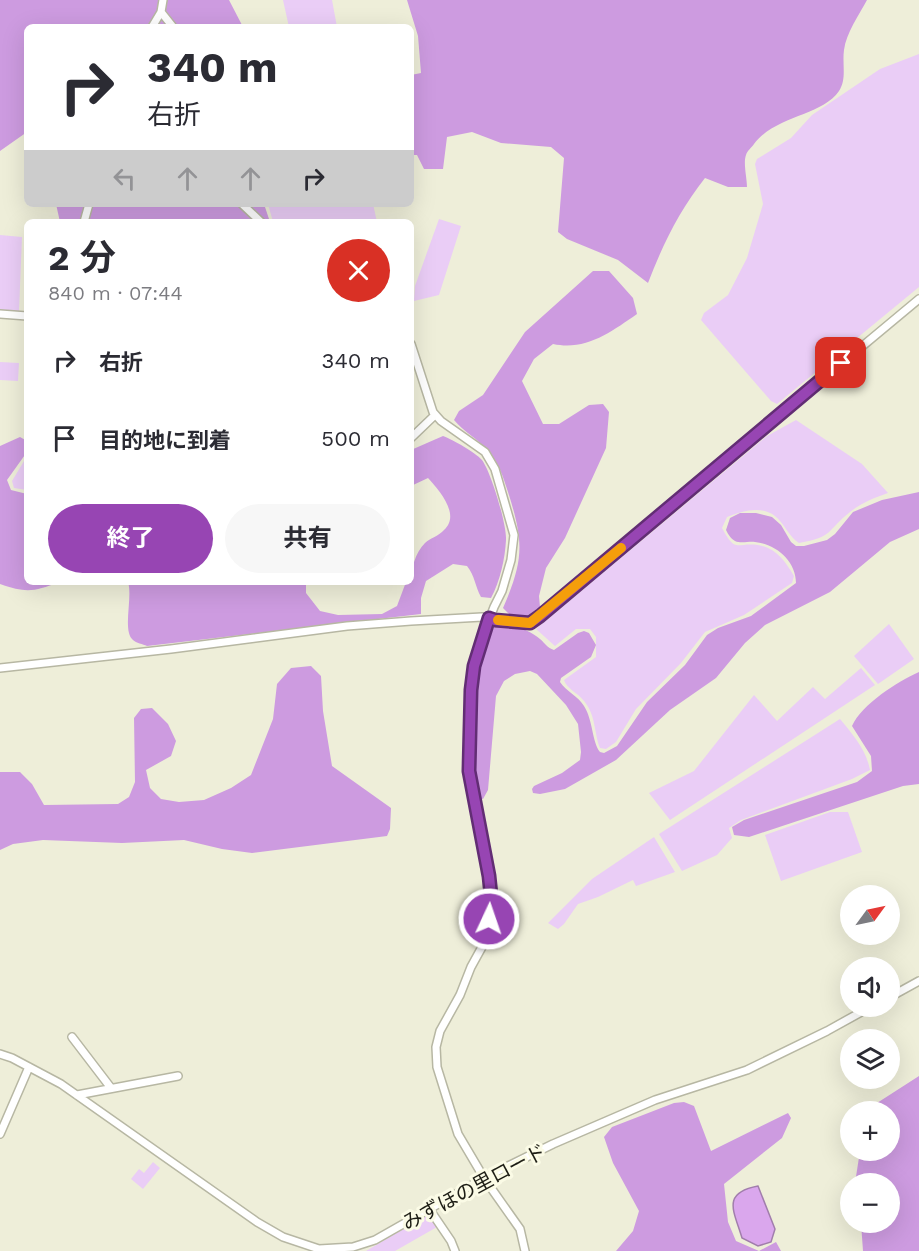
<!DOCTYPE html>
<html lang="ja">
<head>
<meta charset="utf-8">
<style>
  :root { --surface:#fff; --page:#f7f7f7; --text:#2b2b33; --muted:#7c7c81; --accent:#9745b3 }
  body { margin:0; font-family:"Work Sans","Noto Sans JP",sans-serif; background:var(--page); color:var(--text); height:100vh; display:flex; flex-direction:column; font-size:22px; white-space:nowrap }
  * { box-sizing:border-box; margin:0 }
  p { font-size:20px; color:var(--muted) }
  .icon { flex:none; width:33px; height:33px; fill:none; stroke:currentColor; stroke-width:2; stroke-linecap:round; stroke-linejoin:round }
  .map { position:relative; flex:1; overflow:hidden }
  .panel { position:absolute; left:24px; top:219px; width:390px; height:366px; display:flex; flex-direction:column; background:var(--surface); border-radius:9px; box-shadow:0 6px 24px #0002 }
  .panel>* { flex:none }
  .top-card { position:absolute; left:24px; top:24px; width:390px; height:183px; border-radius:9px; box-shadow:0 6px 24px #0002; background:#fff; color:var(--text); overflow:hidden }
  .needle { width:39px; rotate:57deg }
  .fabs { position:absolute; left:840px; top:885px; display:grid; gap:12px }
  .fabs a { display:grid; place-items:center; width:60px; height:60px; border-radius:50%; background:var(--surface); box-shadow:0 6px 24px #0002; font-size:30px }
  .pin { position:absolute; display:grid; place-items:center; width:51px; height:51px; color:#fff; margin:-26px; border-radius:12px; box-shadow:0 3px 9px #0006 }
  .me { position:absolute; width:66px; margin:-33px; rotate:3deg; stroke-linejoin:round; filter:drop-shadow(0 0 4px #0008) }
  .turn { display:flex; align-items:center; gap:21px; height:126px; padding:0 24px; font-size:27px }
  .turn .icon { width:78px; height:78px; stroke-width:2.5 }
  .turn b { display:block; font-size:42px; line-height:51px }
  .lanes { display:flex; align-items:center; height:57px; padding:0 24px; background:#0003; justify-content:center; gap:30px; direction:ltr }
  .lanes .off { opacity:.35 }
  .round { display:grid; place-items:center; flex:none; width:63px; height:63px; border-radius:32px; background:var(--page) }
  .headline { display:flex; align-items:center; justify-content:space-between; height:102px; padding:0 24px }
  h1 { font-size:36px; font-weight:700; line-height:45px }
  .primary-button { display:flex; gap:12px; margin-top:auto; padding:12px 24px }
  .primary-button a { flex:1; height:69px; border-radius:36px; background:var(--accent); color:#fff; font-size:24px; font-weight:700; line-height:69px; text-align:center }
  .primary-button a+a { background:var(--page); color:var(--text) }
  ul { padding:0; list-style:none }
  li { display:flex; align-items:center; gap:18px; height:78px; padding:0 24px }
  li div { flex:1 }
  li b { display:block; font-size:22px }
  li em { font-style:normal }
  .map>svg:first-child { display:block }
  .green { fill:#eacdf6 }
  .forest { fill:#cd9be0 }
  .water { fill:#daa7ed; stroke:#a17eac; stroke-width:1.5 }
  .lines { fill:none; stroke-linecap:round; stroke-linejoin:round }
  .minor-casing { stroke:#b7b7a3; stroke-width:10 }
  .minor { stroke:#fff; stroke-width:7 }
  .route-casing { stroke:#622d74; stroke-width:15 }
  .route { stroke:#9745b3; stroke-width:10 }
  .slow { stroke:#f59e0b; stroke-width:10 }
  .labels { text-anchor:middle; dominant-baseline:central; stroke-width:6; stroke-linejoin:round; paint-order:stroke }
  .street-label { font-size:20px; fill:#1d1d15; stroke:#fbfbe6 }
</style>
</head>
<body>
<div class="map">
<svg width="919" height="1251" viewBox="0 0 919 1251">
  <rect width="100%" height="100%" fill="#eeeed9"/>
  <path class="green" d="M283 0H332L337 27H289Z
    M919 54V287L777 404 771 401 701 320 704 313 728 295 747 258 763 204 755 164 757 159 791 138 812 115 880 69Z
    M268 204H373L377 222H273Z
    M439 219 461 226 439 295 414 301 415 286Z
    M0 235 22 237 19 312 0 311Z
    M0 362 19 363 18 381 0 380Z
    M796 420 862 464 888 493C874 498 861 503 850 512 826 531 834 537 799 543 790 537 787 529 780 521 767 504 744 510 727 517L722 528C736 554 736 542 758 545 776 548 785 561 794 576L792 583 744 615 705 632 681 663 636 709 616 742 606 749 600 748C594 733 596 715 584 701 578 693 567 689 564 680L596 657V637L590 629H576L555 646 536 629 767 436Z
    M27 456V490L14 488 12 481Z
    M889 624 914 659 878 684 854 656Z
    M861 668 875 685 670 820 649 793 694 771 754 695 777 721 813 687 825 699Z
    M840 719C853 735 866 749 870 770L852 779 741 820 729 828 732 838 717 855 682 871 659 834Z
    M830 812H848L862 852 781 881 765 835Z
    M654 837 675 872 636 886 633 880 598 897 578 904 564 924 558 929 548 923 592 879Z
    M153 1162 160 1168 143 1189 131 1179 139 1169 144 1173Z
    M429 1214 437 1227 395 1251H366Z"/>
  <path class="forest" d="M0 0H229L243 27H27V132L0 151Z
    M407 0H867C859 15 846 33 844 50 842 64 847 79 839 91 822 116 776 115 754 144 752 147 747 151 746 155 743 163 747 178 747 187H728L705 178C679 211 663 244 648 283L618 260 567 239 558 232 564 158 551 147 501 143 472 132 447 137 443 169H424L417 155H411V75L421 73 418 36Z
    M56 204H264L270 222H60Z
    M593 271H609L633 298 637 314C611 332 586 351 553 344L534 359 522 381 543 424H559L589 405 603 404 609 412 606 448 565 538 546 568 539 596 540 607 525 617 513 618 503 608C524 560 524 542 508 492 503 477 499 463 488 451 478 439 464 432 454 420L459 411 483 395 525 332Z
    M443 436C453 440 475 452 482 460 491 472 507 525 506 540 505 559 500 581 491 598L481 597C475 586 475 576 467 566L453 564 426 581 421 598V614L147 646C143 644 136 643 133 640 122 631 133 597 128 582H306V593L320 611 338 615 382 614 397 606 406 582H411C411 569 415 553 425 543 430 538 439 536 444 530 461 515 439 490 428 478L411 486V450Z
    M20 437 27 441V452L7 480 11 490 27 494V582H59C34 592 26 593 0 584V446Z
    M919 492V529L890 542 830 592 765 625 745 643 716 678 670 710 616 760 565 789 540 794 533 793 532 789 534 786 562 773 580 760 581 752 578 724 566 705 537 674 530 671 515 674 504 681 496 696 488 790 483 799 479 798C465 776 471 635 497 626 510 622 531 631 540 639 545 643 547 648 554 650L578 633 584 631 589 633 596 645 591 657 561 678 560 682C566 691 578 696 584 706 593 720 592 742 600 752L604 753 617 746 647 702 685 665 707 635 718 628 751 616 796 583C796 561 776 544 755 542 749 541 741 544 735 541 731 539 728 534 726 530L730 518 740 513H756L772 517 781 525 791 542 796 546H804L827 540 835 534 853 512 882 500Z
    M311 666 321 676 323 711 332 766 391 808 390 829 387 836 252 853 222 849 184 840 122 843 43 840 13 844 0 850V772H20L32 784 44 805 118 804 129 797 135 782 134 718 141 709 152 708 168 724 176 741 171 756 146 770 150 788 161 799 179 802 204 800 231 788 251 775 273 719 277 684 291 668Z
    M919 672V784L903 786 749 837 734 835 732 827 744 820 857 782 872 771 871 756 852 726C862 704 897 682 919 672Z
    M919 1076V1251H863L861 1223 890 1222V1184L855 1183 860 1151 890 1150V1112L873 1111 877 1103Z
    M684 1102 694 1106 711 1151 788 1113 791 1118 782 1138 724 1184 728 1222 736 1241 759 1251 776 1242 781 1251H616L633 1231 639 1211 613 1163 604 1137 612 1127 674 1103Z"/>
  <path class="water" d="M758 1186 775 1229 771 1242 758 1246 742 1238C734 1211 721 1193 758 1186Z"/>
  <g class="lines">
    <defs>
      <path id="minor" d="M161 12 173 27
        M152 27 161 12 163 0
        M242 204 261 222
        M84 222 89 204
        M0 314 27 316
        M411 344 433 412 441 421 485 452 495 469 514 535 511 560 502 591 494 607 478 650 471 690 469 771 489 876 492 905 482 947 471 967 460 995 440 1031 436 1047 437 1067 458 1134 484 1178 520 1229 525 1251
        M411 438 435 415
        M0 668 171 649 347 626 411 621 482 617 530 623 919 299
        M890 997 919 981
        M72 1037 111 1088
        M0 1054 12 1058 61 1084 257 1222 283 1237 319 1249 353 1247 375 1240 484 1178 553 1144 655 1100 747 1070 827 1031 872 1006
        M77 1095 178 1076
        M0 1134 29 1067
        M430 1210 451 1241 455 1251"/>
    </defs>
    <use href="#minor" class="minor-casing"/>
    <use href="#minor" class="minor"/>
  </g>
  <g class="lines">
    <defs>
      <path id="route" d="M489 919 492 905 489 876 469 771 471 690 474 666 489 618 495 620 530 623 540 616 841 363"/>
    </defs>
    <use href="#route" class="route-casing"/>
    <use href="#route" class="route"/>
    <path class="slow" d="M498 620 530 623 621 548"/>
  </g>
  <g class="labels">
    <g class="street-label">
      <text transform="translate(474 1187) rotate(-28)">みずほの里ロード</text>
    </g>
  </g>
</svg>
<div class="fabs">
<a><svg class="needle" viewBox="-14 -14 28 28"><path d="M0-13l5 13h-10z" fill="#e53935"/><path d="M0 13l5-13h-10z" fill="#7c7c81"/></svg></a>
<a><svg class="icon" aria-label="sound" viewBox="0 0 24 24"><path d="M4 9h4l5-4v14l-5-4H4zM17 9q2 3 0 6"/></svg></a>
<a><svg class="icon" aria-label="layers" viewBox="0 0 24 24"><path d="M12 4l9 5-9 5-9-5zM3 14l9 5 9-5"/></svg></a>
<a>+</a>
<a>−</a>
</div>
<div class="pin" style="left:841px;top:363px;background:#d93025"><svg class="icon" aria-label="arrive" viewBox="0 0 24 24"><path d="M6 21V4h12l-3 4 3 4H6"/></svg></div>
<svg class="me" style="left:489px;top:919px" viewBox="-20 -20 40 40"><circle r="17" fill="#9745b3" stroke="#fff" stroke-width="3"/><path d="M0-11L8 9 0 5-8 9z" fill="#fff"/></svg>
<div class="top-card">
<div class="turn"><svg class="icon" aria-label="right" viewBox="0 0 24 24"><path d="M7 20v-9h11M14 6l5 5-5 5"/></svg><div><b>340 m</b>右折</div></div>
<div class="lanes"><svg class="icon off" aria-label="left" viewBox="0 0 24 24"><path d="M17 20v-9H6M10 6l-5 5 5 5"/></svg><svg class="icon off" aria-label="ahead" viewBox="0 0 24 24"><path d="M12 20V5M6 11l6-6 6 6"/></svg><svg class="icon off" aria-label="ahead" viewBox="0 0 24 24"><path d="M12 20V5M6 11l6-6 6 6"/></svg><svg class="icon" aria-label="right" viewBox="0 0 24 24"><path d="M7 20v-9h11M14 6l5 5-5 5"/></svg></div>
</div>
<section class="panel">
<div class="headline"><div><h1>2 分</h1><p>840 m · 07:44</p></div><a class="round" style="background:#d93025;color:#fff"><svg class="icon" aria-label="close" viewBox="0 0 24 24"><path d="M6 6l12 12M18 6L6 18"/></svg></a></div>
<ul>
<li><svg class="icon" aria-label="right" viewBox="0 0 24 24"><path d="M7 20v-9h11M14 6l5 5-5 5"/></svg><div><b>右折</b></div><em>340 m</em></li>
<li><svg class="icon" aria-label="arrive" viewBox="0 0 24 24"><path d="M6 21V4h12l-3 4 3 4H6"/></svg><div><b>目的地に到着</b></div><em>500 m</em></li>
</ul>
<div class="primary-button"><a>終了</a><a>共有</a></div>
</section>
</div>
</body>
</html>
